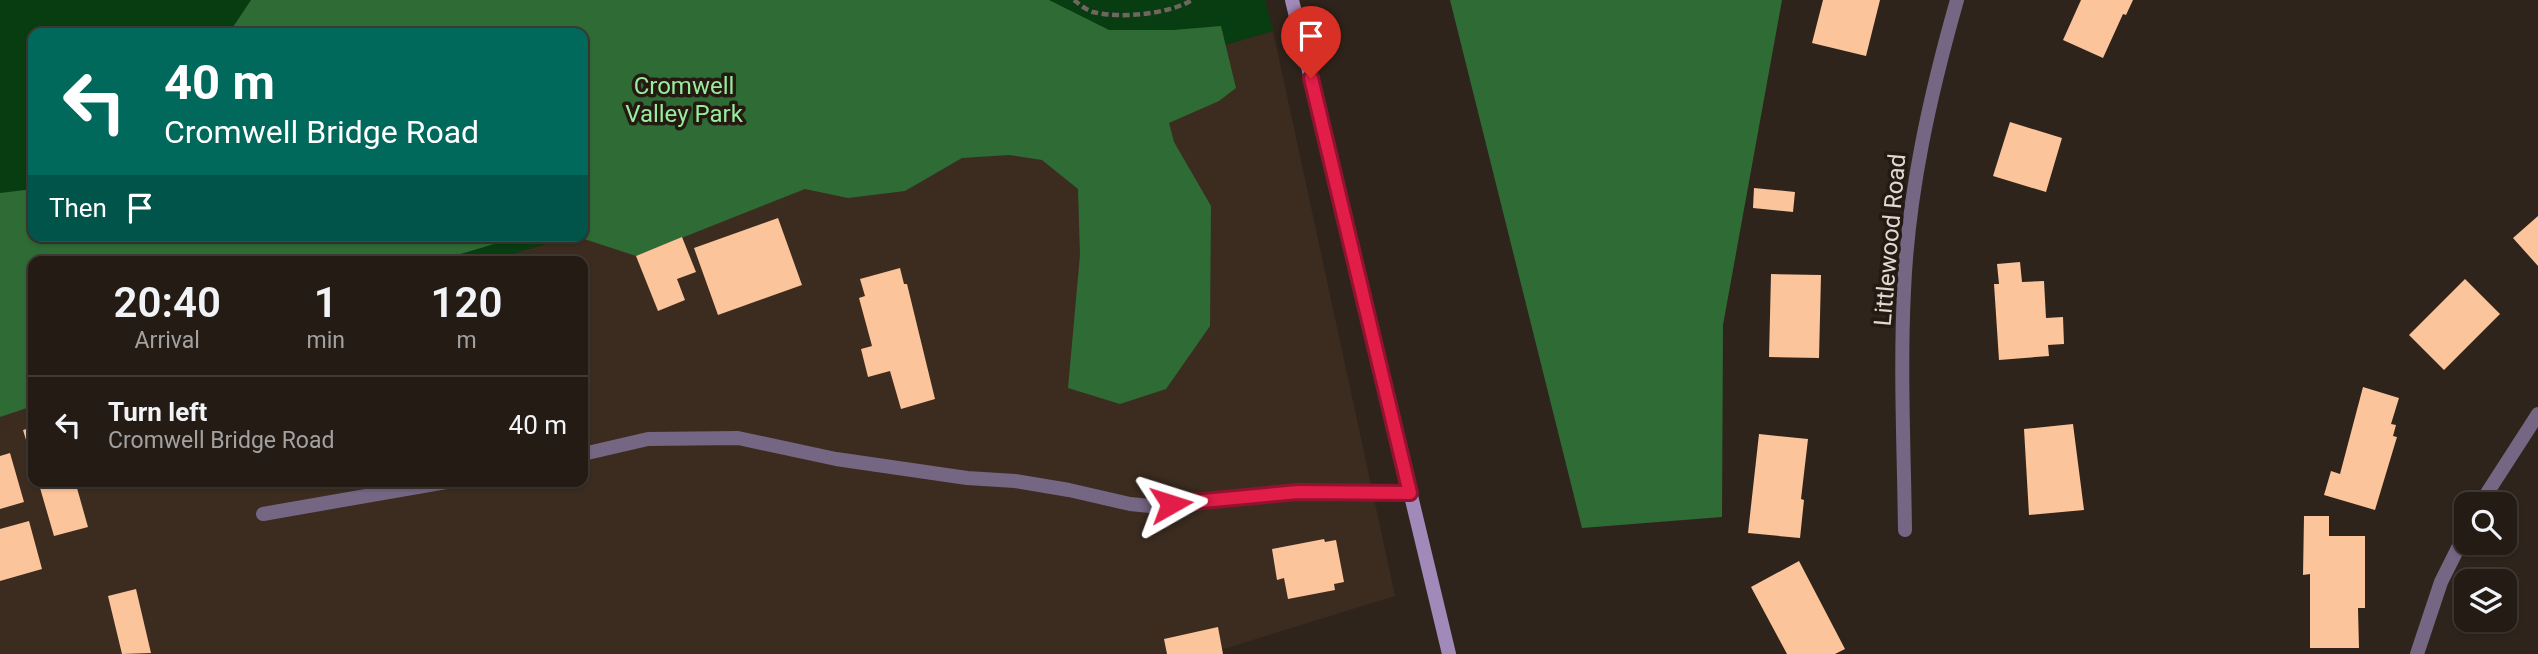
<!DOCTYPE html>
<html lang="en">
<head>
<meta charset="utf-8">
<style>
  :root { --surface:#231b14; --page:#2f2822; --text:#f1f3f6; --muted:#a3a1a0; --line:#403934 }
  body { margin:0; font-family:Roboto,sans-serif; background:var(--page); color:var(--text); height:100vh; display:flex; flex-direction:column; font-size:26px; white-space:nowrap }
  * { box-sizing:border-box; margin:0 }
  p { font-size:23px; color:var(--muted) }
  .icon { flex:none; width:38px; height:38px; fill:none; stroke:currentColor; stroke-width:2; stroke-linecap:round; stroke-linejoin:round }
  .map { position:relative; flex:1; overflow:hidden }
  .side { position:absolute; left:28px; top:256px; width:560px; height:231px; display:flex; flex-direction:column; background:var(--surface); border-radius:14px; box-shadow:0 2px 5px #0004,0 0 0 2px var(--line) }
  .side>* { flex:none }
  .hud { position:absolute; left:28px; top:28px; width:560px; height:214px; border-radius:14px; box-shadow:0 2px 5px #0004,0 0 0 2px var(--line); background:#00695c; color:#fff; overflow:hidden }
  .tools { position:absolute; left:2454px; top:492px; display:grid; gap:14px }
  .tools a { display:grid; place-items:center; width:63px; height:63px; border-radius:14px; background:var(--surface); box-shadow:0 2px 5px #0004,0 0 0 2px var(--line); font-size:35px }
  .pin { position:absolute; display:grid; place-items:center; width:60px; height:60px; color:#fff; margin:-72px -30px; border-radius:50% 50% 50% 0; rotate:-45deg; box-shadow:0 0 7px #0007 }
  .pin .icon { rotate:45deg }
  .me { position:absolute; width:77px; margin:-38px; rotate:84deg; stroke-linejoin:round; filter:drop-shadow(0 0 5px #0008) }
  .turn { display:flex; align-items:center; gap:24px; height:147px; padding:0 21px; font-size:32px }
  .turn .icon { width:91px; height:91px; stroke-width:2.5 }
  .turn b { display:block; font-size:49px; line-height:60px }
  .then { display:flex; align-items:center; height:66px; padding:0 21px; background:#0003; gap:14px; font-size:26px }
  .eta { display:flex; justify-content:space-evenly; align-items:center; height:119px; text-align:center }
  .eta b { font-size:42px; font-weight:600; line-height:49px }
  ul { padding:0; list-style:none }
  li { display:flex; align-items:center; gap:21px; height:98px; padding:0 21px; border-top:2px solid var(--line) }
  li div { flex:1 }
  li b { display:block; font-size:26px }
  li em { font-style:normal }
  .map>svg:first-child { display:block }
  .built { fill:#3c2c20 }
  .green { fill:#083d11 }
  .forest { fill:#2f6b35 }
  .building { fill:#fcc49a }
  .lines { fill:none; stroke-linecap:round; stroke-linejoin:round }
  .path { stroke:#70665f; stroke-width:4.5; stroke-dasharray:7 3.5; stroke-linecap:butt }
  .service { stroke:#756683; stroke-width:14 }
  .minor { stroke:#756683; stroke-width:14 }
  .secondary { stroke:#a18ab9; stroke-width:14 }
  .route-casing { stroke:#92132f; stroke-width:18 }
  .route { stroke:#e11d48; stroke-width:12 }
  .labels { text-anchor:middle; dominant-baseline:central; stroke-width:7; stroke-linejoin:round; paint-order:stroke }
  .park-label { font-size:24px; fill:#99ec9d; stroke:#251a12 }
  .street-label { font-size:24px; fill:#e0d8d3; stroke:#251a12 }
</style>
</head>
<body>
<div class="map">
<svg width="2538" height="654" viewBox="0 0 2538 654">
  <rect width="100%" height="100%" fill="#2f241b"/>
  <path class="built" d="M1273 31 1395 596 1207 654H0V404L33 394V481H583V261H489L572 236H583V233Z"/>
  <path class="green" d="M0 0H1265L1273 31 583 233V33H33V236H572L489 261H33L0 404Z"/>
  <path class="forest" d="M251 0H1049L1109 30H1173L1221 26 1236 88 1219 101 1169 123 1174 142 1211 206 1210 326 1166 389 1120 404 1068 388 1080 255 1078 189 1042 160 1009 155 962 158 905 191 848 198 805 189 636 256 575 236H583V33H229Z
    M1450 0H1782L1723 325 1722 517 1582 528Z
    M33 189V236H521L437 261H33V406L0 417V193Z"/>
  <path class="building" d="M1823 0H1880L1866 56 1812 43Z
    M2081 0H2133L2126 15 2123 14 2103 58 2063 40Z
    M2010 122 2062 138 2046 192 1993 176Z
    M1754 188 1795 192 1793 212 1753 208Z
    M2538 216V266L2513 238Z
    M778 218 802 285 718 315 694 248Z
    M682 237 696 272 677 279 685 300 658 311 636 256Z
    M2020 262 2022 282 2044 281 2046 318 2063 317 2064 344 2048 345 2049 356 1999 360 1994 284H1999L1997 264Z
    M900 268 904 284H907L935 399 901 409 890 371 868 377 861 349 872 346 859 298 865 296 860 279Z
    M1771 274 1821 275 1819 358 1769 357Z
    M2465 279 2500 314 2444 370 2409 335Z
    M2363 387 2399 398 2391 424 2396 425 2393 436 2397 437 2375 510 2324 495 2331 471 2340 474Z
    M2073 424 2084 510 2029 515 2024 429Z
    M33 427V463L23 430Z
    M1759 434 1808 439 1801 499 1804 500 1800 538 1748 533Z
    M10 453 24 502 0 509V456Z
    M38 481H75L88 527 54 536Z
    M2304 516H2329V536H2365V608H2358L2359 648H2310V574L2303 575Z
    M29 521 42 569 0 581V529Z
    M1324 539 1325 542 1336 540 1344 582 1334 584 1335 590 1288 599 1284 578 1277 580 1272 549Z
    M1799 561 1845 649 1835 654H1787L1751 587Z
    M136 589 151 653 122 654 108 596Z
    M1218 627 1223 654H1167L1164 639Z"/>
  <g class="lines">
    <path class="path" d="M1074 0C1079 4 1086 10 1093 12 1120 19 1169 14 1192 0"/>
    <path class="service" d="M583 454 648 439 738 438 836 459 967 478 1015 481 1069 490 1130 504 1150 506 1298 492 1410 493
      M263 514 452 481"/>
    <path class="minor" d="M2480 504 2538 414
      M1905 530C1904 451 1900 370 1904 291 1908 193 1930 95 1957 0
      M2417 654 2441 582 2466 532"/>
    <path class="secondary" d="M1292 0 1449 654"/>
  </g>
  <g class="lines">
    <defs>
      <path id="route" d="M1171 504 1298 492 1410 493 1311 78"/>
    </defs>
    <use href="#route" class="route-casing"/>
    <use href="#route" class="route"/>
  </g>
  <g class="labels">
    <g class="park-label">
      <text x="684" y="86">Cromwell<tspan x="684" dy="28">Valley Park</tspan></text>
    </g>
    <g class="street-label">
      <text transform="translate(1890 240) rotate(-85)">Littlewood Road</text>
    </g>
  </g>
</svg>
<div class="tools">
<a><svg class="icon" aria-label="search" viewBox="0 0 24 24"><circle cx="10" cy="10" r="6"/><path d="M15 15l6 6"/></svg></a>
<a><svg class="icon" aria-label="layers" viewBox="0 0 24 24"><path d="M12 4l9 5-9 5-9-5zM3 14l9 5 9-5"/></svg></a>
</div>
<div class="pin" style="left:1311px;top:78px;background:#d93025"><svg class="icon" aria-label="arrive" viewBox="0 0 24 24"><path d="M6 21V4h12l-3 4 3 4H6"/></svg></div>
<svg class="me" style="left:1171px;top:504px" viewBox="-20 -20 40 40"><path d="M0-17L14 15 0 8-14 15z" fill="#e11d48" stroke="#fff" stroke-width="4"/></svg>
<div class="hud">
<div class="turn"><svg class="icon" aria-label="left" viewBox="0 0 24 24"><path d="M17 20v-9H6M10 6l-5 5 5 5"/></svg><div><b>40 m</b>Cromwell Bridge Road</div></div>
<div class="then">Then<svg class="icon" aria-label="arrive" viewBox="0 0 24 24"><path d="M6 21V4h12l-3 4 3 4H6"/></svg></div>
</div>
<section class="side">
<div class="eta">
<div><b>20:40</b><p>Arrival</p></div>
<div><b>1</b><p>min</p></div>
<div><b>120</b><p>m</p></div>
</div>
<ul>
<li><svg class="icon" aria-label="left" viewBox="0 0 24 24"><path d="M17 20v-9H6M10 6l-5 5 5 5"/></svg><div><b>Turn left</b><p>Cromwell Bridge Road</p></div><em>40 m</em></li>
</ul>
</section>
</div>
</body>
</html>
